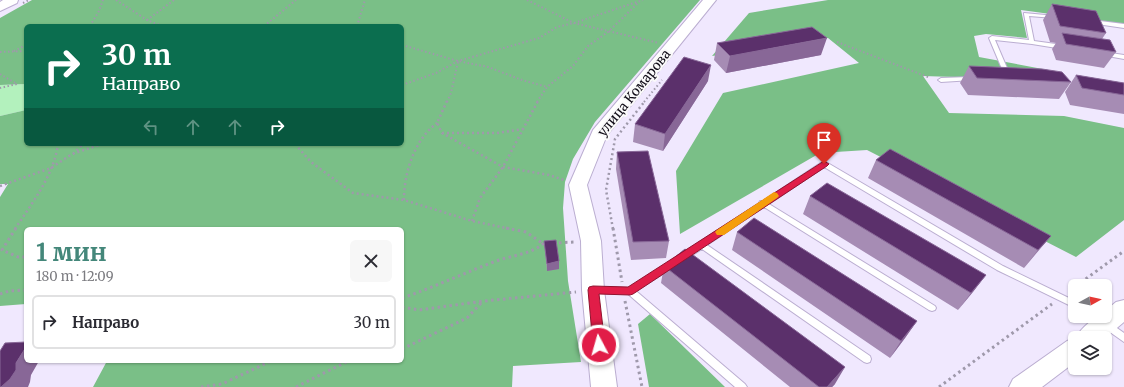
<!DOCTYPE html>
<html lang="ru">
<head>
<meta charset="utf-8">
<style>
  :root { --surface:#fff; --page:#f7f7f7; --text:#2b2b33; --muted:#7c7c81; --line:#e1e1e2; --accent:#44877a }
  body { margin:0; font-family:Merriweather,serif; background:var(--page); color:var(--text); height:100vh; display:flex; flex-direction:column; font-size:15px; white-space:nowrap }
  * { box-sizing:border-box; margin:0 }
  p { font-size:13px; color:var(--muted) }
  .icon { flex:none; width:22px; height:22px; fill:none; stroke:currentColor; stroke-width:2; stroke-linecap:round; stroke-linejoin:round }
  .map { position:relative; flex:1; overflow:hidden }
  .details { position:absolute; left:24px; top:227px; width:380px; height:136px; display:flex; flex-direction:column; background:var(--surface); border-radius:6px; box-shadow:0 1px 3px #0004 }
  .details>* { flex:none }
  .top-card { position:absolute; left:24px; top:24px; width:380px; height:122px; border-radius:6px; box-shadow:0 1px 3px #0004; background:#0b6e4f; color:#fff; overflow:hidden }
  .needle { width:26px; rotate:82deg }
  .controls { position:absolute; left:1068px; top:279px; display:grid; gap:8px }
  .controls a { display:grid; place-items:center; width:44px; height:44px; border-radius:6px; background:var(--surface); box-shadow:0 1px 3px #0004; font-size:20px }
  .pin { position:absolute; display:grid; place-items:center; width:34px; height:34px; color:#fff; margin:-41px -17px; border-radius:50% 50% 50% 0; rotate:-45deg; box-shadow:0 0 4px #0007 }
  .pin .icon { rotate:45deg }
  .me { position:absolute; width:44px; margin:-22px; rotate:354deg; stroke-linejoin:round; filter:drop-shadow(0 0 3px #0008) }
  .turn { display:flex; align-items:center; gap:14px; height:84px; padding:0 12px; font-size:18px }
  .turn .icon { width:52px; height:52px; stroke-width:2.5 }
  .turn b { display:block; font-size:28px; line-height:34px }
  .lanes { display:flex; align-items:center; height:38px; padding:0 12px; background:#0003; justify-content:center; gap:20px; direction:ltr }
  .lanes .off { opacity:.35 }
  .round { display:grid; place-items:center; flex:none; width:42px; height:42px; border-radius:6px; background:var(--page) }
  .headline { display:flex; align-items:center; justify-content:space-between; height:68px; padding:0 12px }
  h1 { font-size:24px; font-weight:700; line-height:30px; color:var(--accent) }
  ul { padding:0; list-style:none }
  li { display:flex; align-items:center; gap:12px; height:54px; margin:0 8px 6px; padding:0 4px; border:2px solid var(--line); border-radius:6px }
  li div { flex:1 }
  li b { display:block; font-size:15px }
  li em { font-style:normal }
  .map>svg:first-child { display:block }
  .green { fill:#b3f1bd }
  .forest { fill:#7abf87 }
  .lines { fill:none; stroke-linecap:round; stroke-linejoin:round }
  .lane-casing { stroke:#bbaed1; stroke-width:2 }
  .secondary-casing { stroke:#bbaed1; stroke-width:2 }
  .path-far2 { stroke:#9f99ab; stroke-width:2; stroke-dasharray:1.5 2.5; stroke-linecap:butt }
  .path-far1 { stroke:#9f99ab; stroke-width:2.5; stroke-dasharray:2 3; stroke-linecap:butt }
  .path { stroke:#9f99ab; stroke-width:3; stroke-dasharray:2.5 3.5; stroke-linecap:butt }
  .lane { fill:#fff; fill-rule:evenodd }
  .secondary { fill:#fff; fill-rule:evenodd }
  .wall { fill:#a68cb4 }
  .shaded-wall { fill:#886797 }
  .building { fill:#5b306b; stroke:#886797 }
  .route { fill:#e11d48; stroke:#92132f }
  .slow { fill:#f59e0b }
  .labels { text-anchor:middle; dominant-baseline:central; stroke-width:4; stroke-linejoin:round; paint-order:stroke }
  .street-label { font-size:13px; fill:#0f0b16; stroke:#fafafa }
</style>
</head>
<body>
<div class="map">
<svg width="1124" height="387" viewBox="0 0 1124 387">
  <rect width="100%" height="100%" fill="#f0e8fe"/>
  <path class="green" d="M26 84V110L0 116V85Z"/>
  <path class="forest" d="M32 0H700L595 122 573 159 565 182 563 208 568 281 581 362 513 366 512 387H93L107 361H402V229H26V304L0 306V197L8 184H0V116L26 110V144H402V26H26V84L0 85V18Z
    M828 0H1124V24L1021 10 1027 38 986 34 974 36 979 57 1048 70 1047 80 923 76 949 113 1064 116 1124 128V220L1076 257 867 150 820 153 680 234 676 171 723 93 859 63 828 38 712 56 749 13Z
    M650 314 725 387H649L638 324Z"/>
  <g class="lines">
    <defs>
      <path id="lane" d="M1024 13 1056 16V17L1054 18 1029 16 1034 41 1063 45 1066 47 1063 49 1032 44 995 40 1010 75 1007 77 1005 76 989 38 992 36 1029 40 1024 14Z
        M1092 20 1124 24V28L1090 23V21Z
        M1104 52 1124 55V59L1102 55V53Z
        M970 77 972 78V80L941 82 938 80 941 78Z
        M822 162H826L1003 266 1075 301V308L997 270 824 167 769 204 935 306 936 308 935 310 932 311 929 310 764 207 707 245 870 356 871 359 870 362 867 363 864 362 702 249 686 259H680L679 257 680 255 759 203 760 201H763Z
        M671 262 674 263 675 265 674 267 636 291 745 384 747 387H735L628 294 595 293 592 292 591 290 592 288 595 287 629 288Z
        M1089 316H1100L1124 333V342L1090 318Z"/>
      <path id="secondary" d="M3 0H18L17 3 0 11V2Z
        M703 0H716L607 135 587 185 601 241 604 290 617 387H591L582 290 581 241 569 185 593 130Z
        M1124 300V322L1105 338H1076C1081 328 1094 316 1105 316V311L1116 302Z
        M1075 338V362L1042 387H1009L1013 379 1067 341Z"/>
    </defs>
    <use href="#lane" class="lane-casing"/>
    <use href="#secondary" class="secondary-casing"/>
    <path class="path-far2" d="M116 0 147 20 162 26
      M527 0 574 23 659 43
      M23 3 29 0
      M147 20 174 0
      M90 26 99 11 103 0
      M264 26 296 0
      M357 26 365 0
      M837 42 928 77
      M402 45 458 61 488 67 522 80 547 87
      M14 51 26 45
      M0 52 26 51
      M0 74 17 84 0 88
      M402 85 436 73 458 61 539 38 557 27 574 23 643 0
      M447 102 451 93 458 62
      M537 102 547 87 573 66 588 46 608 32 639 2
      M644 102 662 80"/>
    <path class="path-far1" d="M447 101 437 123 442 133 503 167 549 175 564 180
      M442 133H497L523 129
      M295 144 311 162 353 193 404 200 472 221 511 229
      M73 154 83 144
      M0 186 51 168 72 154 102 144
      M404 200C404 173 414 140 437 123
      M472 221 480 198 503 167 538 101
      M15 229C32 203 54 175 58 144
      M613 229 606 190 615 139 645 101"/>
    <path class="path" d="M16 228 2 250 18 257H26
      M506 228 526 232 542 243
      M613 228 622 282
      M553 243 576 242
      M1076 286 1124 251
      M1069 291 1075 287
      M0 294 9 291 26 290
      M402 298C435 287 466 272 499 260 515 255 531 254 544 243
      M625 301 642 387
      M402 307 419 310 484 301 576 292
      M402 349 467 318 483 301
      M201 387 222 384 271 361
      M296 387 348 361
      M939 387 1052 304"/>
    <use href="#lane" class="lane"/>
    <use href="#secondary" class="secondary"/>
  </g>
  <path class="wall" d="M1052 4 1106 33 1102 39 1116 52 1104 68 1056 60 1052 49 1056 43 1050 42 1043 20Z
    M717 43 821 55 726 73 714 60Z
    M969 66 1071 82 1059 99 968 95 960 83Z
    M1076 75 1124 83V114L1070 105 1065 92Z
    M708 81 663 151 633 142 635 124Z
    M617 152 669 241 666 258 631 260 616 169Z
    M876 160 1051 236 1024 268 868 178Z
    M810 196 986 275 958 310 803 214Z
    M737 232 917 321 905 338 890 358 732 250Z
    M544 241 559 261V269L547 271Z
    M664 266 835 384 832 387H790L661 283Z"/>
  <path class="shaded-wall" d="M827 38 821 55 726 73 730 56Z
    M711 65 708 81 663 151 665 134Z
    M1051 236 1036 253 1024 268 1038 250Z
    M559 261V269L547 271V264Z
    M986 275 973 292 958 310 971 293Z
    M917 321 905 338 890 358 901 341Z
    M26 347V361H39L31 375 30 382 28 387H1Z
    M845 367 835 384 832 387H827Z"/>
  <path class="building" d="M1052 4 1096 11 1106 33 1060 26Z
    M812 27 827 38 730 56 717 43Z
    M1062 33 1110 40 1116 52 1066 44Z
    M684 57 711 65 665 134 635 124Z
    M969 66 1042 69 1062 72 1071 82 977 78Z
    M1076 75 1124 83V95L1082 88Z
    M890 149 1051 236 1038 250 876 160Z
    M648 151 669 241 633 242 617 152Z
    M827 183 986 275 971 293 810 196Z
    M754 218 917 321 901 341 737 232Z
    M556 240 559 261 547 264 544 241Z
    M685 249 845 367 827 387H819L664 266Z
    M26 342V347L16 363V370L10 379 1 387H0V351L5 343Z"/>
  <path class="route" d="M824 161 829 164 827 166 633 294 630 295 599 294 605 345 603 349 599 350 595 349 593 345 588 290 589 287 593 286 628 287Z"/>
  <path class="slow" d="M774 192 777 193 779 196 777 198 724 235H717L715 232 717 230Z"/>
  <g class="labels">
    <g class="street-label">
      <text transform="translate(634 93) rotate(-51)">улица Комарова</text>
    </g>
  </g>
</svg>
<div class="controls">
<a><svg class="needle" viewBox="-14 -14 28 28"><path d="M0-13l5 13h-10z" fill="#e53935"/><path d="M0 13l5-13h-10z" fill="#7c7c81"/></svg></a>
<a><svg class="icon" aria-label="layers" viewBox="0 0 24 24"><path d="M12 4l9 5-9 5-9-5zM3 14l9 5 9-5"/></svg></a>
</div>
<div class="pin" style="left:824px;top:164px;background:#d93025"><svg class="icon" aria-label="arrive" viewBox="0 0 24 24"><path d="M6 21V4h12l-3 4 3 4H6"/></svg></div>
<svg class="me" style="left:599px;top:345px" viewBox="-20 -20 40 40"><circle r="17" fill="#e11d48" stroke="#fff" stroke-width="3"/><path d="M0-11L8 9 0 5-8 9z" fill="#fff"/></svg>
<div class="top-card">
<div class="turn"><svg class="icon" aria-label="right" viewBox="0 0 24 24"><path d="M7 20v-9h11M14 6l5 5-5 5"/></svg><div><b>30 m</b>Направо</div></div>
<div class="lanes"><svg class="icon off" aria-label="left" viewBox="0 0 24 24"><path d="M17 20v-9H6M10 6l-5 5 5 5"/></svg><svg class="icon off" aria-label="ahead" viewBox="0 0 24 24"><path d="M12 20V5M6 11l6-6 6 6"/></svg><svg class="icon off" aria-label="ahead" viewBox="0 0 24 24"><path d="M12 20V5M6 11l6-6 6 6"/></svg><svg class="icon" aria-label="right" viewBox="0 0 24 24"><path d="M7 20v-9h11M14 6l5 5-5 5"/></svg></div>
</div>
<section class="details">
<div class="headline"><div><h1>1 мин</h1><p>180 m · 12:09</p></div><a class="round"><svg class="icon" aria-label="close" viewBox="0 0 24 24"><path d="M6 6l12 12M18 6L6 18"/></svg></a></div>
<ul>
<li><svg class="icon" aria-label="right" viewBox="0 0 24 24"><path d="M7 20v-9h11M14 6l5 5-5 5"/></svg><div><b>Направо</b></div><em>30 m</em></li>
</ul>
</section>
</div>
</body>
</html>
